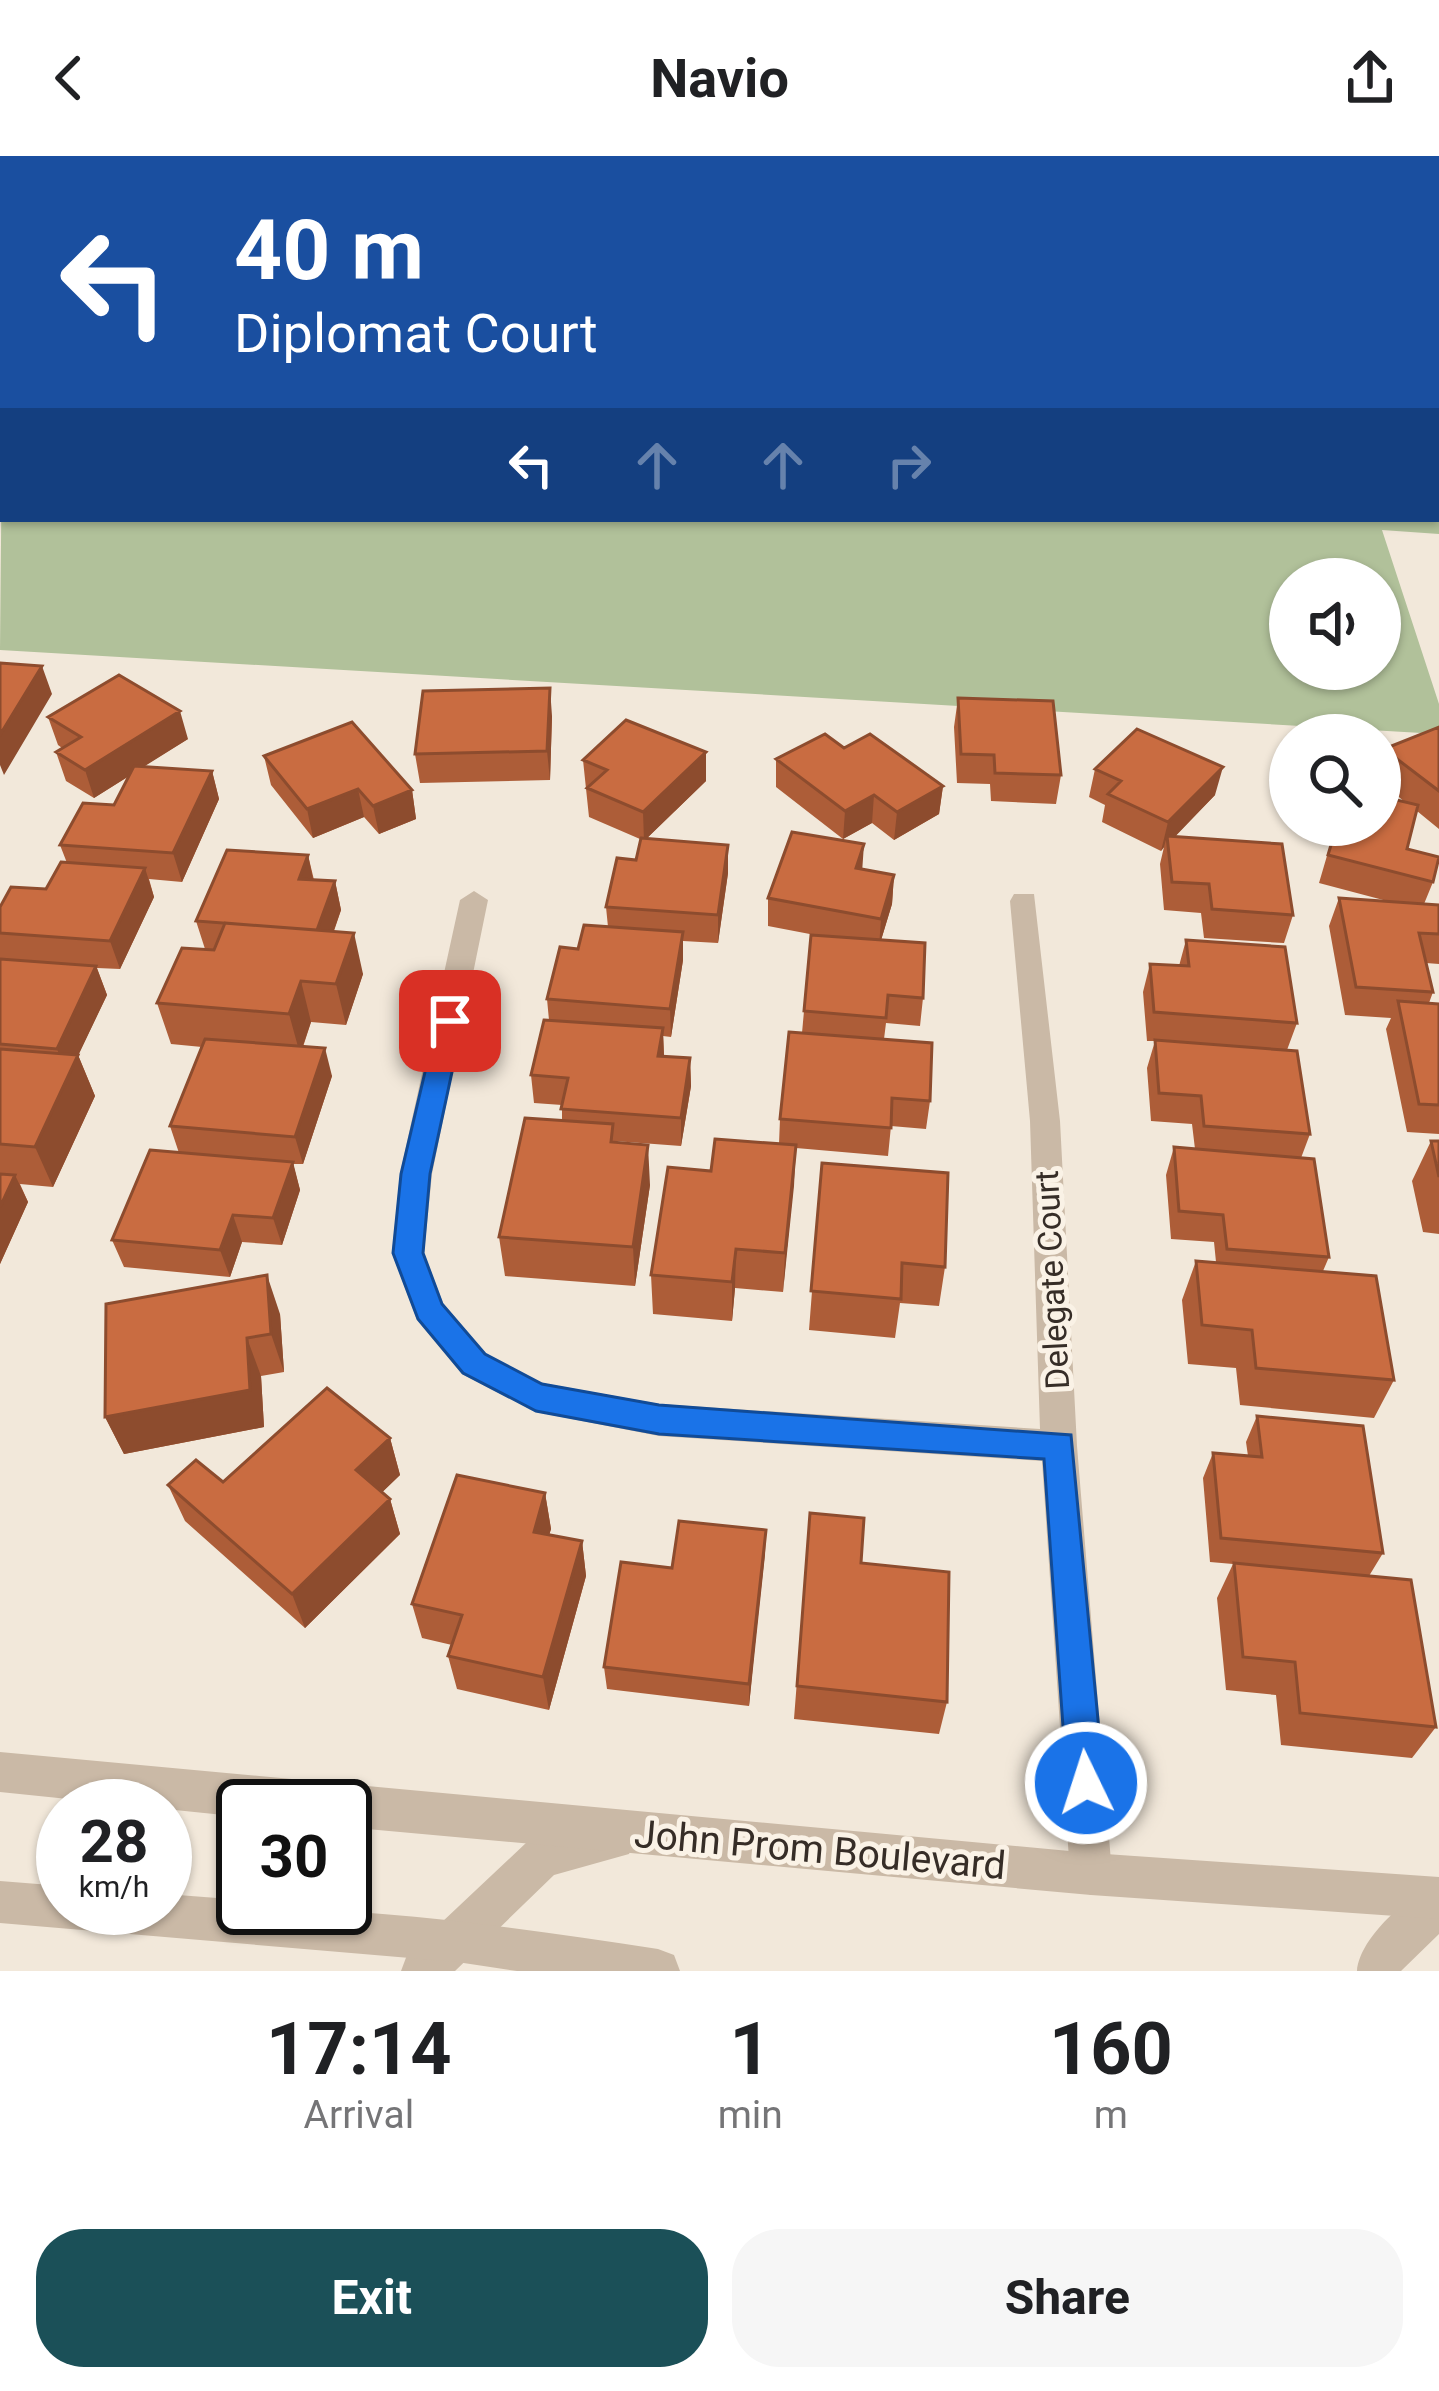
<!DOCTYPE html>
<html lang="en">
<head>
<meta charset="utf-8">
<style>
  :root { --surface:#fff; --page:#f6f6f6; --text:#202124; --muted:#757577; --accent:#1b5058 }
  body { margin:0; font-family:Roboto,sans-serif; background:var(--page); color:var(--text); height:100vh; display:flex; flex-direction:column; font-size:45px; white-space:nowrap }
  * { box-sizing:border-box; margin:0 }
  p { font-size:39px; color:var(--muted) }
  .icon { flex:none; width:66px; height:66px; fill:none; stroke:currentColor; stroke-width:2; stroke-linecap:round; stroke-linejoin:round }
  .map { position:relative; height:1815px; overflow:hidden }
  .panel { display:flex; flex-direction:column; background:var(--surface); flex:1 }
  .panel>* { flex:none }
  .top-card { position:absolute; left:0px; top:0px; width:1440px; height:366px; box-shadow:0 3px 9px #0004; background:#1a4fa0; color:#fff; overflow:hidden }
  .controls { position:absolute; left:1269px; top:402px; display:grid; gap:24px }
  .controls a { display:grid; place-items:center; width:132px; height:132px; border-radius:50%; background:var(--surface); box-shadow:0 3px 9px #0004; font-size:60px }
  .speed { position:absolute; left:36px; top:1623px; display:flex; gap:24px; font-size:60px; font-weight:700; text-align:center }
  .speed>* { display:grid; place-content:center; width:156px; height:156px; border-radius:50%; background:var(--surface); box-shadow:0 3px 9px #0004; line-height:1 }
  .speed small { font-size:30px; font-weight:400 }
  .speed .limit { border:6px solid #111; border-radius:18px; background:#fff; color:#111 }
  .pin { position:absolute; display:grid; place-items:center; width:102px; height:102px; color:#fff; margin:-51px; border-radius:24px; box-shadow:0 6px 18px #0006 }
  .me { position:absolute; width:132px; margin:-66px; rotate:356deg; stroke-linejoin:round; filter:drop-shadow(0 0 9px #0008) }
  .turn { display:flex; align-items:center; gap:42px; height:252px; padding:0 36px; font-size:54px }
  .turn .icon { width:156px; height:156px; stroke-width:2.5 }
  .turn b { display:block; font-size:84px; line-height:102px }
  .lanes { display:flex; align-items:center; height:114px; padding:0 36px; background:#0003; justify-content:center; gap:60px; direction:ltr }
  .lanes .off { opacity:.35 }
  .eta { display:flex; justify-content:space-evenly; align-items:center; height:204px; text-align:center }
  .eta b { font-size:72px; font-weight:700; line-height:84px }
  .action { display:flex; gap:24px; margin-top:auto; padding:24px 36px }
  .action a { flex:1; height:138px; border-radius:48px; background:var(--accent); color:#fff; font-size:48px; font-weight:700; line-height:138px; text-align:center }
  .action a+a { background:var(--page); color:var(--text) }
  header { display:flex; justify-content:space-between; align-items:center; height:156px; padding:0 36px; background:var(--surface); font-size:54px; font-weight:700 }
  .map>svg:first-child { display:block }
  .green { fill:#b1c19a; fill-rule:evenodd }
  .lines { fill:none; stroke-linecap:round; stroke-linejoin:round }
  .service { fill:#cab9a6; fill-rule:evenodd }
  .minor { fill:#cab9a6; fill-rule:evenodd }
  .tertiary { fill:#cab9a6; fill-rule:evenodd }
  .wall { fill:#ad5d38 }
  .shaded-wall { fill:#8d4c2e }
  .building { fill:#c96c41; stroke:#8d4c2e; stroke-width:3 }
  .route { fill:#1a73e8; stroke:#114b97; stroke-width:3 }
  .labels { text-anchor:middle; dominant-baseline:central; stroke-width:10; stroke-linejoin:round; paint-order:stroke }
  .street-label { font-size:33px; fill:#362d27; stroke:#faf2e6 }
  .near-street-label { font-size:39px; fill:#362d27; stroke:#faf2e6 }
</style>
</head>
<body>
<header><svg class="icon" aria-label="back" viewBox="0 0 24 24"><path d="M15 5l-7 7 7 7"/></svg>Navio<svg class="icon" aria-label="share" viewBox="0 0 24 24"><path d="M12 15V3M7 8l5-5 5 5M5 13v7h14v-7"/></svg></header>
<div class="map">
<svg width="1439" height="1815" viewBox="0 0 1439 1815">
  <rect width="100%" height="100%" fill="#f2e8da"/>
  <path class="green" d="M150 0H1439V378L1382 374 1439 548V578L0 494 3 172V363H1437V3ZM1290 423H1380V513H1290Z"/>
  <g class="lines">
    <path class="service" d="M614 1662 629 1668 635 1683 629 1698 554 1719 455 1815H401L407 1799 527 1686Z"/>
    <path class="minor" d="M474 735 488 744 432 1018 424 1097 443 1147 486 1198 542 1227 659 1248 1040 1273 1030 965 1010 745 1014 738H1034L1060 965 1077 1290 1112 1718 1106 1733 1091 1739 1076 1733 1070 1718 1042 1305 659 1280 536 1256 462 1218 417 1164 392 1097 400 1018 460 744Z
      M1439 1727V1778L1401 1815H1357C1360 1781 1408 1739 1439 1727Z"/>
    <path class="tertiary" d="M0 1596 1091 1697 1439 1721V1763L1091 1739 345 1671V1650H243V1661L0 1636Z
      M0 1725 63 1730V1752H165V1738L243 1744V1752C384 1752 519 1772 658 1793L674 1799 680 1815H517L457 1806 0 1767Z"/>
  </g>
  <path class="wall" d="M958 542 1061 619 1056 648 991 645 990 628 957 627 954 571Z
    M552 560 550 624 420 627 415 598Z
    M48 561 188 583 144 610 212 615 219 643 182 726 149 723 154 741 120 813 97 812 107 839 78 899 95 940 53 1031 20 1028 28 1046 0 1108V751L46 733 67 707 60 689 114 649 129 620 94 642 66 625 56 596 62 592 58 589Z
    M1439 571V673L1417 655 1407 693 1433 726 1424 748 1439 749V808L1426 807 1433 836 1429 847 1439 848V978L1407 976 1386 873 1391 862 1345 859 1329 770 1339 742 1387 745 1319 727 1336 669H1380L1406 647 1380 625V604L1384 593Z
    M844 592 943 630 939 658 894 684 872 667 843 683 776 631V603Z
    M264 600 412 634 416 663 379 678 364 661 313 682 271 629Z
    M583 604 706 625 646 683 728 689V717L718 787 683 785V804L671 881 663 880 664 900 690 902 691 930 681 990 614 985 650 1029 635 1130 505 1120 499 1081 562 965V949L534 947 531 919 549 864 547 843 578 793 608 771 606 751 636 704 640 683 589 661Z
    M1095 613 1215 639 1175 680 1293 759 1284 787 1204 782 1201 757 1164 754 1160 708 1164 691 1161 695 1102 666 1105 649 1089 641Z
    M308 699 314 724 335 725 341 754 334 775 363 818 346 869 311 866 303 891 332 920 303 1008H293L300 1034 282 1089 242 1086 230 1121 124 1111 112 1084 179 997 170 970 202 891 171 888 157 847 205 793 196 765Z
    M862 713 894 719 892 748 881 784 923 842 920 870 886 867 884 883 930 945 926 973 891 970 888 1000 796 992 783 1136 735 1132 732 1165 653 1158 651 1119 711 1015 779 988 780 963 802 877 804 855 815 779 768 770V742Z
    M1186 784 1297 867 1287 894 1310 978 1301 1002 1329 1101 1323 1115 1394 1224 1374 1262 1240 1249 1236 1212 1188 1208 1182 1144 1196 1105 1216 1106 1214 1086 1171 1083 1166 1019 1174 991 1195 993 1192 968 1151 965 1147 912 1155 885H1147L1143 836 1150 808 1179 810Z
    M1431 985H1439V1078L1423 1076 1412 1025Z
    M822 1007 945 1111 939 1150 900 1147 895 1182 809 1174Z
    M280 1158 284 1216 261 1220 264 1271 124 1298 105 1261Z
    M1257 1260 1383 1397 1369 1420 1436 1571 1412 1602 1281 1589 1276 1539 1226 1534 1217 1442 1233 1408 1210 1406 1203 1322 1213 1297 1248 1300 1246 1286Z
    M390 1282 400 1319 382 1336 390 1343 400 1378 305 1472 185 1365 168 1329 223 1326Z
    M545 1337 551 1373 549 1379 582 1385 586 1420 549 1554 457 1533 448 1500 452 1489 422 1482 412 1448Z
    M810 1357 861 1407 947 1546 939 1578 794 1563Z
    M766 1374 749 1550 607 1533 604 1511 672 1412Z"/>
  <path class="shaded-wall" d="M42 510 52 538 4 619 0 609V579Z
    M550 532 552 560 550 624 547 595Z
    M180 555 188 583 94 642 85 614Z
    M706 596V625L644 685 643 656Z
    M1223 611 1215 639 1168 688 1167 680 1164 691 1161 695 1168 666Z
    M212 615 219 643 182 726 173 697Z
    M943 630 939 658 894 684 897 656Z
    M358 633 364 661 313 682 307 653Z
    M412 634 416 663 379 678 373 650Z
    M874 639 872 667 843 683 845 655Z
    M864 688 862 717 856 712Z
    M728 689V717L718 787V759Z
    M308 699 314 728 299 723Z
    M145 712 154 741 120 813 110 785Z
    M894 719 892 748 879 791 881 763Z
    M335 725 341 754 324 802 317 774Z
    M683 776V804L671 881 670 853Z
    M354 777 363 818 346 869 336 828Z
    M96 810 107 839 68 921 57 893Z
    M301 825 311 866 300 898 289 858Z
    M663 872 664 901 658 900Z
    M325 892 332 920 303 1008 295 981Z
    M78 899 95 940 53 1031 35 991Z
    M690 902 691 930 681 990V962Z
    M648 989 650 1029 635 1130 633 1091Z
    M796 989 794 1030 783 1136 785 1097Z
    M293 1006 300 1034 282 1089 273 1062Z
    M15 1019 28 1046 0 1108V1051Z
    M233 1059 242 1086 230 1121 220 1094Z
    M736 1093 735 1132 732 1165V1126Z
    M267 1119 280 1158 284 1216 271 1178Z
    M247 1182 261 1220 264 1271 124 1298 105 1261Z
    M390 1282 400 1319 367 1351 356 1314Z
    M545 1337 551 1373 539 1411 534 1376Z
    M390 1343 400 1378 305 1472 292 1438Z
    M766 1374 765 1399 749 1550V1528Z
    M582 1385 586 1420 549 1554 543 1521Z"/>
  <path class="building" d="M0 507 42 510 0 579Z
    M119 519 180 555 85 614 56 596 81 581 48 561Z
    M550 532 547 595 415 598 423 535Z
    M958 542 1053 545 1061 619 995 617 994 599 961 598Z
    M626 564 706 596 643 656 587 632 607 614 583 604Z
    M352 566 412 634 373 650 358 633 307 653 264 600Z
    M1439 571V635L1384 593Z
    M1137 573 1223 611 1168 666 1108 638 1121 625 1095 613Z
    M825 578 844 592 870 578 943 630 897 656 874 639 845 655 776 603Z
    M134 610 212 615 173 697 60 689 83 647 114 649Z
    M1380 640 1418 649 1407 693 1439 701 1433 726 1328 699 1337 669H1380Z
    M792 676 864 688 856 712 894 719 881 763 768 742Z
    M1167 680 1282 688 1293 759 1212 753 1209 728 1172 726Z
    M641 682 728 689 718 759 606 751 617 702 636 704Z
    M227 694 308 699 299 723 335 725 317 774 196 765Z
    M61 706 145 712 110 785 0 777V751L11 731 46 733Z
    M1339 742 1439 749V778L1419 777 1433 836 1356 831Z
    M225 767 354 777 336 828 301 825 289 858 157 847 182 792 214 794Z
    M584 769 683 776 670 853 547 843 560 791 578 793Z
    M811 779 925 787 923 842 888 839 886 862 804 855Z
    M1186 784 1285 791 1297 867 1154 856 1150 808 1189 810Z
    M0 803 96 810 57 893 0 888Z
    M1398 845 1439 848V949L1419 948Z
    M544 864 663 872 658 900 690 902 681 962 561 953 568 922 531 919Z
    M789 876 932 887 930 945 892 942 891 972 780 963Z
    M205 883 325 892 295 981 170 970Z
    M1155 884 1297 895 1310 978 1204 970 1201 940 1159 937Z
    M0 893 78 899 35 991 0 988Z
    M525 962 613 968 611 986 648 989 633 1091 499 1081Z
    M715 983 796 989 785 1097 736 1093 732 1126 651 1119 668 1011 711 1015Z
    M1431 985H1439V1021Z
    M1174 991 1314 1003 1329 1101 1227 1093 1223 1059 1179 1055Z
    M150 994 293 1006 273 1062 233 1059 220 1094 112 1084Z
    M822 1007 948 1017 945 1111 902 1107 901 1143 811 1135Z
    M0 1018 15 1019 0 1051Z
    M1196 1105 1376 1120 1394 1224 1256 1212 1252 1174 1202 1169Z
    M267 1119 271 1178 247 1182 250 1234 105 1261 106 1148Z
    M327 1232 390 1282 356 1314 390 1343 292 1438 168 1329 196 1304 223 1326Z
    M1257 1260 1363 1270 1383 1397 1221 1382 1213 1297 1262 1301Z
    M457 1319 545 1337 534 1376 582 1385 543 1521 448 1500 462 1459 412 1448Z
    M810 1357 864 1362 861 1407 949 1416 947 1546 797 1530Z
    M679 1365 766 1374 749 1528 604 1511 621 1406 672 1412Z
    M1234 1407 1411 1424 1436 1571 1300 1557 1295 1506 1243 1501Z"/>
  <path class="route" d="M450 855 463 865 430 1018 423 1097 442 1148 485 1198 542 1228 659 1249 1071 1279 1104 1627 1099 1640 1086 1646 1073 1640 1067 1627 1044 1303 659 1278 536 1255 463 1217 418 1163 393 1097 401 1018 437 865Z"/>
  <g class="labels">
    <g class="street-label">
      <text transform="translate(1052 1124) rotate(-93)">Delegate Court</text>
    </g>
    <g class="near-street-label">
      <text transform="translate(820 1694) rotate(5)">John Prom Boulevard</text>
    </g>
  </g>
</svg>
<div class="controls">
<a><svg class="icon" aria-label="sound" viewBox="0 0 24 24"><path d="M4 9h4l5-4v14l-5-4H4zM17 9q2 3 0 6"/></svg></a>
<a><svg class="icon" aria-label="search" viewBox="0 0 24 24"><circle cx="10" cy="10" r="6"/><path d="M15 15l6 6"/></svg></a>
</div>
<div class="speed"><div>28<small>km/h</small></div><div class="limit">30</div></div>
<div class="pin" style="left:450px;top:865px;background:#d93025"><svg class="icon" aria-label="arrive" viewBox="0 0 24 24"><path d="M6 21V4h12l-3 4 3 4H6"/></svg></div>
<svg class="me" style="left:1086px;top:1627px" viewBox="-20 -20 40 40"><circle r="17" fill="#1a73e8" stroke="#fff" stroke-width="3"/><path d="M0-11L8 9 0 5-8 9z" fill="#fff"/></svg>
<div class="top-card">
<div class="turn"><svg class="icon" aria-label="left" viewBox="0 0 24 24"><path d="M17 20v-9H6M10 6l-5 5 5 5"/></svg><div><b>40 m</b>Diplomat Court</div></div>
<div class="lanes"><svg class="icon" aria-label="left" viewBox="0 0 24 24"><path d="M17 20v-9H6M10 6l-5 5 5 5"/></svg><svg class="icon off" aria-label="ahead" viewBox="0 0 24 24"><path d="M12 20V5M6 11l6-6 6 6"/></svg><svg class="icon off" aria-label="ahead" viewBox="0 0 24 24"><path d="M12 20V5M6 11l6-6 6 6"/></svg><svg class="icon off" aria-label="right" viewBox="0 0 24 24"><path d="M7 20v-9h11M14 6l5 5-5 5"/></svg></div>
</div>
</div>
<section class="panel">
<div class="eta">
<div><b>17:14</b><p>Arrival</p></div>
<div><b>1</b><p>min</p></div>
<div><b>160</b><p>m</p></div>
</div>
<div class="action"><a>Exit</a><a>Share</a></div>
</section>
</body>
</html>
